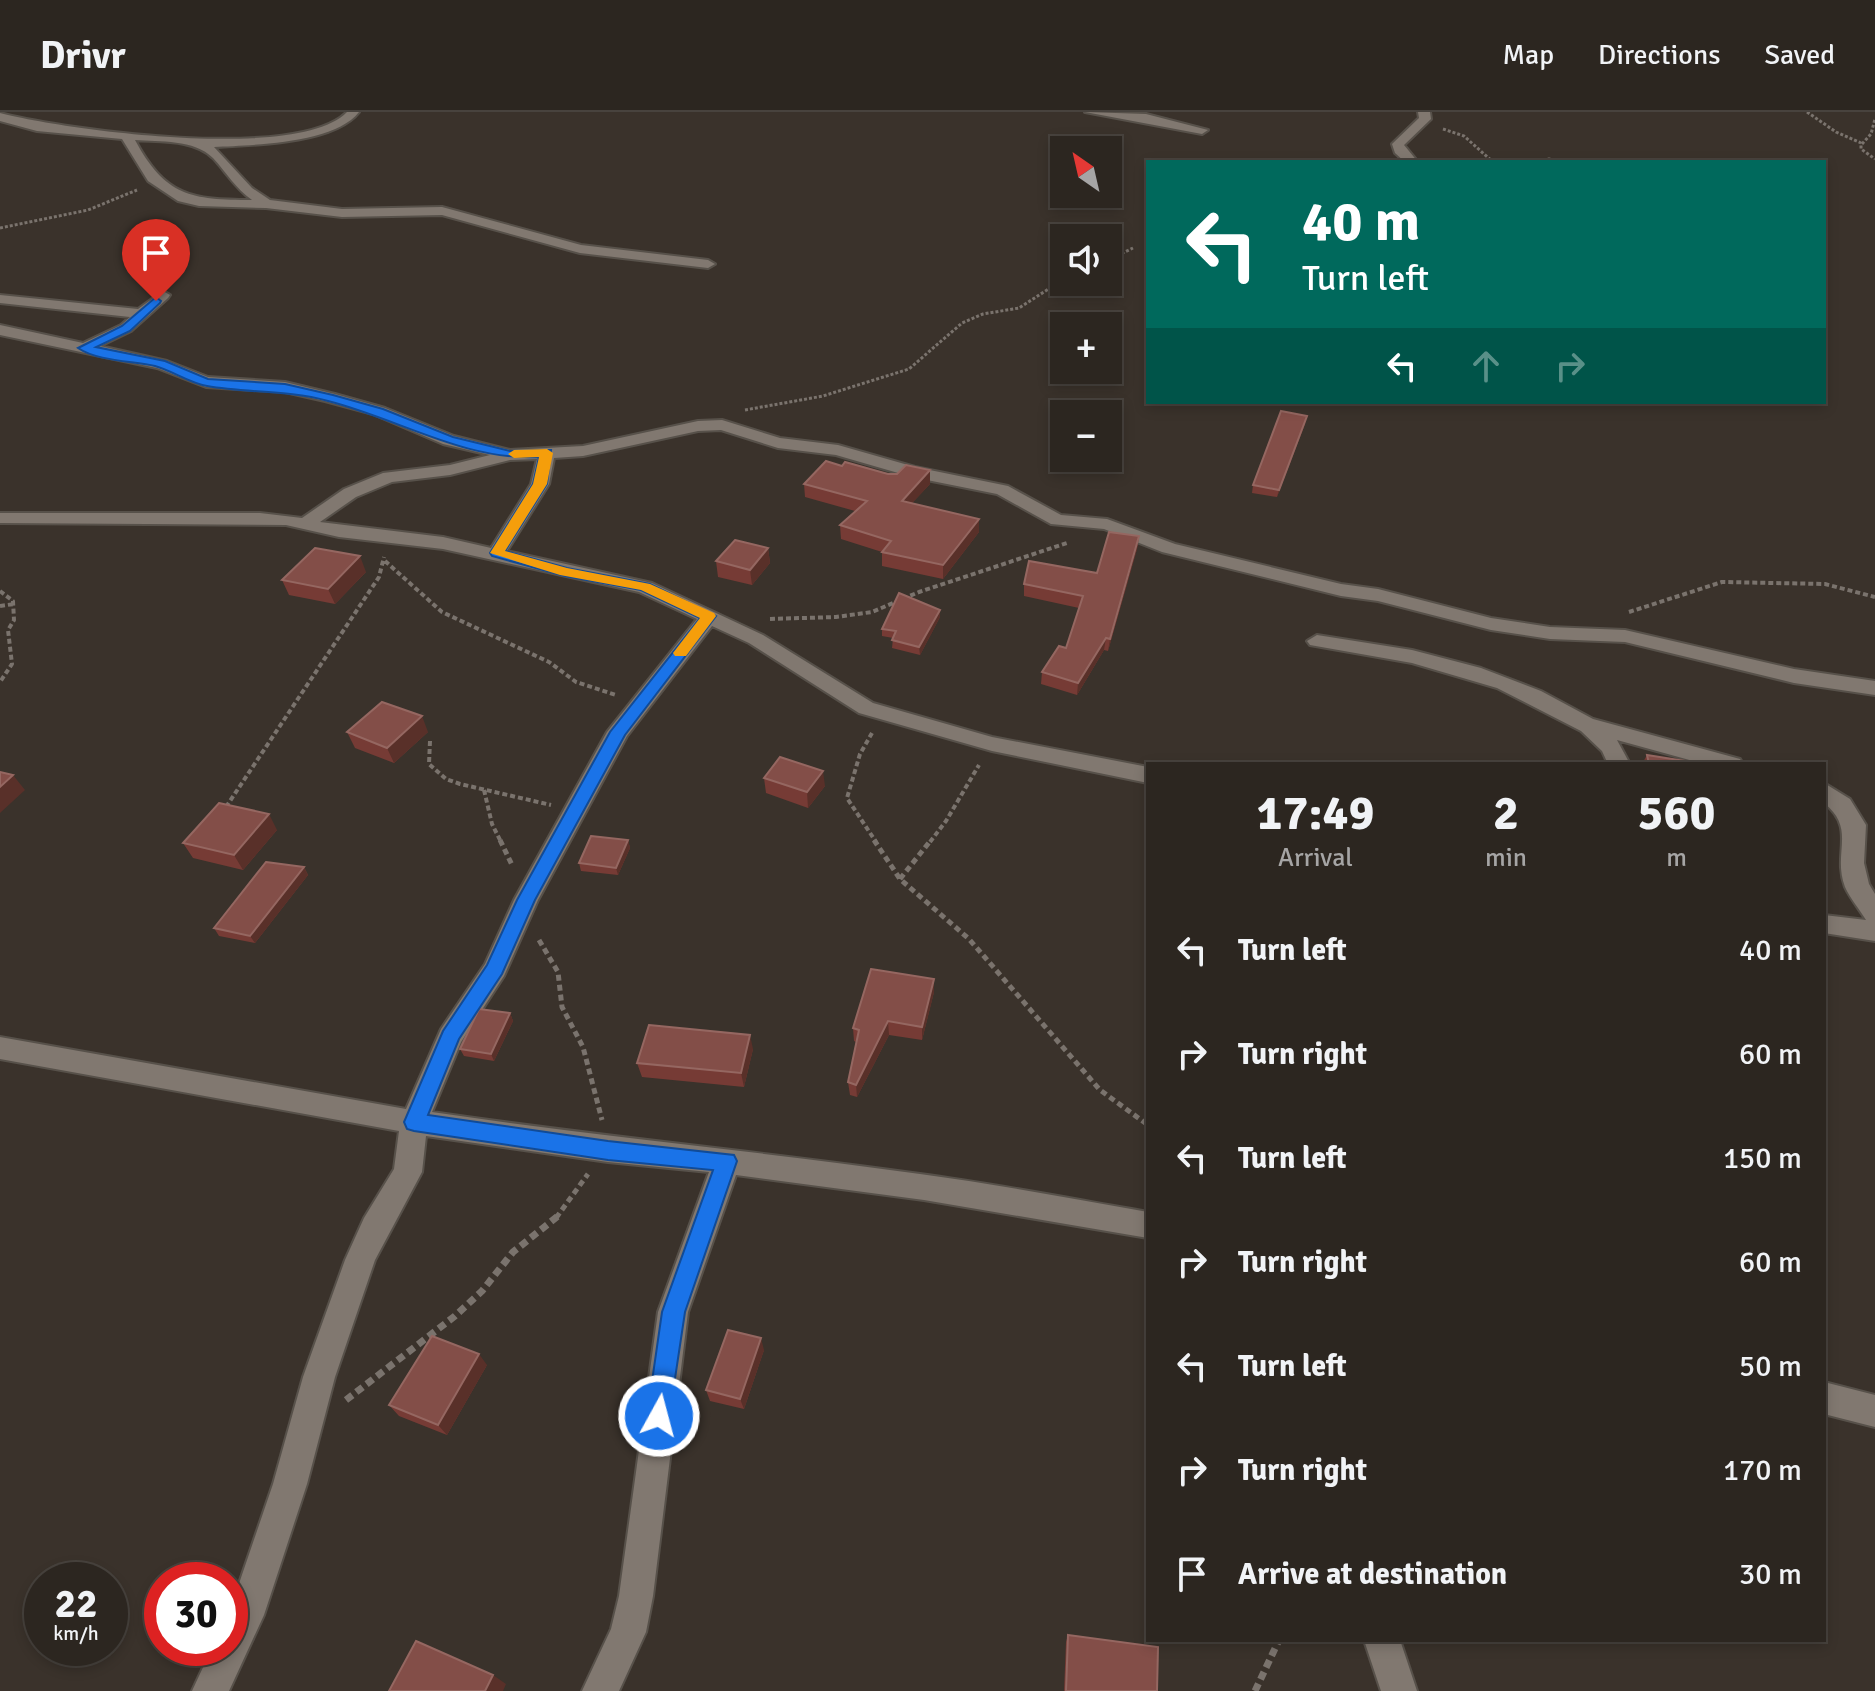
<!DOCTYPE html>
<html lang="en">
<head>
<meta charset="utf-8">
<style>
  :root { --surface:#2c2620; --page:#38322d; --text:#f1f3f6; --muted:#a6a5a5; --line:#48433e }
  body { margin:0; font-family:Signika,sans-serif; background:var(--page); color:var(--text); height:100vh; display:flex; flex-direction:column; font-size:30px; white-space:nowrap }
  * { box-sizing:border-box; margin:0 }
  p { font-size:26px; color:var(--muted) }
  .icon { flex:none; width:44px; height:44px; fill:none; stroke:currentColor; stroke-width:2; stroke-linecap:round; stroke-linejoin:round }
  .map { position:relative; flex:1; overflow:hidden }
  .side { position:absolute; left:1146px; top:650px; width:680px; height:880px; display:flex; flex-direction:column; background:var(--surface); border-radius:0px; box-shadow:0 4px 12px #0003,0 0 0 2px var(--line) }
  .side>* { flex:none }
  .guide { position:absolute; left:1146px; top:48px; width:680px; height:244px; border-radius:0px; box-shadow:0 4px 12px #0003,0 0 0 2px var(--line); background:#00695c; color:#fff; overflow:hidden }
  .needle { width:52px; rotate:326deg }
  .fabs { position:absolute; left:1050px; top:24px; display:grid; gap:16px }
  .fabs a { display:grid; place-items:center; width:72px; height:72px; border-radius:0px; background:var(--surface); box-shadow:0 4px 12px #0003,0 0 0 2px var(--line); font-size:40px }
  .speed { position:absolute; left:24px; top:1450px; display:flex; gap:16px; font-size:40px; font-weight:700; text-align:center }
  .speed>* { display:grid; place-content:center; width:104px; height:104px; border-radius:50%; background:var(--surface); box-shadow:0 4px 12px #0003,0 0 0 2px var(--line); line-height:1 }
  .speed small { font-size:20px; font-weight:400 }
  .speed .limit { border:12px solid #d22; background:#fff; color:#111 }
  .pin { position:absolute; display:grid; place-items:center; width:68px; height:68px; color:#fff; margin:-82px -34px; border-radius:50% 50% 50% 0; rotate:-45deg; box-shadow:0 0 8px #0007 }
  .pin .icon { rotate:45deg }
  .me { position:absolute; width:88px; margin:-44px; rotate:7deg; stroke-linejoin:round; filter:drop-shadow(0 0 6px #0008) }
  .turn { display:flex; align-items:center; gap:28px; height:168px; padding:0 24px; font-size:36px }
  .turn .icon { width:104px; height:104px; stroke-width:2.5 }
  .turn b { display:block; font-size:56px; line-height:68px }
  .lanes { display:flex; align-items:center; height:76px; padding:0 24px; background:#0003; justify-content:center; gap:40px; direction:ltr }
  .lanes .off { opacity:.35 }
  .eta { display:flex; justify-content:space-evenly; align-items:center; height:136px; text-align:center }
  .eta b { font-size:48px; font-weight:800; line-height:56px }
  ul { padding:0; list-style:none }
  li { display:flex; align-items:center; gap:24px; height:104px; padding:0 24px }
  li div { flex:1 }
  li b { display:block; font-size:30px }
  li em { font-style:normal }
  header { display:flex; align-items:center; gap:48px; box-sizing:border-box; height:112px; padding:0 40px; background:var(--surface); border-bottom:2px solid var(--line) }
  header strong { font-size:38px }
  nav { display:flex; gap:44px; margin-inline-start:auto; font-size:28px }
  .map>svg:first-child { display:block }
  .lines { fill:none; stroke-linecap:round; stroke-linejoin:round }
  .minor-casing { stroke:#57514a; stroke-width:4 }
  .path-far3 { stroke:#7a736d; stroke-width:3; stroke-dasharray:3 2; stroke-linecap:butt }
  .path-far2 { stroke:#7a736d; stroke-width:4; stroke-dasharray:5 3; stroke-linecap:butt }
  .path-far1 { stroke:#7a736d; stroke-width:5; stroke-dasharray:6 4; stroke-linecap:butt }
  .path { stroke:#7a736d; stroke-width:7; stroke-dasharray:8 5; stroke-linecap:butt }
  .minor { fill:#817870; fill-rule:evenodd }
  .wall { fill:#763b35 }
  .shaded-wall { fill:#593029 }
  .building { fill:#834e48; stroke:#956761; stroke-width:2 }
  .route { fill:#1a73e8; stroke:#114b97; stroke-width:2 }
  .slow { fill:#f59e0b }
</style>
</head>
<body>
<header>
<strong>Drivr</strong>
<nav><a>Map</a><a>Directions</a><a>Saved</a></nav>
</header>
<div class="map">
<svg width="1875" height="1579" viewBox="0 0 1875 1579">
  <rect width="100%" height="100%" fill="#3a322b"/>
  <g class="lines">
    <defs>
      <path id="minor" d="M347 0H359C334 32 252 33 214 35L252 76 270 88 342 97 442 95 581 133 708 148 715 152 708 156 580 141 442 103 342 105 266 96 199 94 178 89 148 69 122 27 37 19 0 9V1C65 18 299 50 347 0ZM135 28C160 30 194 27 213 46 226 60 236 77 252 88 191 88 165 84 135 28Z
        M1085 0 1146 2 1208 18 1202 22Z
        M1418 0H1430L1431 7 1404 33 1418 50H1405L1395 41 1392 32 1419 6Z
        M163 179 170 183 168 186 131 219 100 234 167 249 208 265 285 270 335 282 385 296 454 324 510 338 583 334 698 309 722 308 780 326 838 333 915 355 1008 374 1061 403 1107 407 1175 432 1341 472 1378 477 1491 506 1550 515 1625 518 1794 557 1875 569V583L1794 571 1625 530 1550 527 1491 518 1378 489 1341 484 1162 440 1104 417 1051 412 997 382 912 365 836 343 778 336 721 318 698 319 583 344 554 346 549 372 507 439 652 471 763 523 873 591 992 625 1148 655V671L992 639 859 601 749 531 712 514 627 624 538 788 504 864 461 930 432 1000C594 1024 757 1039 920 1062 996 1072 1072 1087 1148 1100V1126L924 1088 736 1063 688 1200 653 1484 646 1520 619 1579H582L611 1517 619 1484 658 1200 709 1060 608 1050 426 1024 422 1060 375 1148 335 1265 307 1372 264 1503 229 1579H192L212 1536H230V1498L273 1372 303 1265 345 1148 364 1106 394 1057 399 1019 0 947V925L406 997 441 917 485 852 514 788 607 620 697 507 639 480 443 437 339 425 286 413 0 411V401H260L302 406 344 377 383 361 450 353 490 343 443 332 373 302 325 289 285 280 206 275 157 256 0 223V213L83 231 121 213 130 205 0 191V183L138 197ZM537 347 531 372 491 436 443 425 320 410 356 385 392 370 450 363 510 348Z
        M1317 523 1412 538 1481 556 1541 579 1593 607 1740 647 1743 652H1704L1617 628 1630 652H1608L1602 639 1581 619 1497 576 1412 551 1310 533 1307 529Z
        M1824 671 1850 687 1866 713 1864 751 1869 772 1875 782V829L1824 821V803L1866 808C1860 798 1850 786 1845 775 1832 741 1857 717 1824 691Z
        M1824 1270 1875 1283V1315L1824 1302Z
        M1364 1528H1400L1417 1579H1381Z"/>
    </defs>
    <use href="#minor" class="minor-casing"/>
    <path class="path-far3" d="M1807 0 1836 20 1861 31V37L1875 47
      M1443 17 1464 24 1493 50
      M1862 32 1871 22 1875 7
      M1533 50 1549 47 1561 50
      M0 116 88 98 137 78
      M1108 148 1133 136
      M745 298 823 284 909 257 962 211 983 202 1019 196 1064 167"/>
    <path class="path-far2" d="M385 449 442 500 549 550 576 570 616 583
      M0 479 13 489 14 508 8 518 12 552 0 570
      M0 494 14 492
      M1629 500 1722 470 1825 472 1875 485
      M770 507 836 505 872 500 919 480 1067 431
      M872 621 860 642 847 686 876 730
      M430 629 429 652 446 667 460 672 551 693
      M484 678 492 712 501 730
      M226 695 379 465 384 445
      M930 730 946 709 979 653"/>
    <path class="path-far1" d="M500 728 513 755
      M874 728 900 767 969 827 1100 978 1148 1013
      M900 767 931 728
      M539 828 558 860 562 895 583 935 602 1008
      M556 1106 588 1062"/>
    <path class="path" d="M346 1288 455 1204 482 1179 513 1140 558 1104
      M1255 1579 1279 1528"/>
    <use href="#minor" class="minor"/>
  </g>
  <path class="wall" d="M1305 312 1277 385 1252 381 1253 373Z
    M842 354 888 362H897L930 358V372L912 391 979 420 943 467 882 454V440L841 427 840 413 855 399 805 385 804 372Z
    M1139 424 1137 437 1108 539 1104 538 1077 583 1041 572 1042 560 1066 536 1079 496 1024 484V472L1097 461Z
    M768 436 770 451 752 473 718 465 716 449Z
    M366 460 335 492 289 483 282 468Z
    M940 505 920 543 892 536 893 526 882 524V517Z
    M347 620H428L394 651 355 636Z
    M1647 643 1704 652H1642Z
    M764 666 825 674 808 696 766 681Z
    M277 718 243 758 193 746 183 731Z
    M628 728 630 736 618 763 581 759 579 751Z
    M304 755 308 763 255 831 219 824 214 816Z
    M934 880 922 928 889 923 857 985 850 983 848 970 856 930 854 929 853 916Z
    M510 901 513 909 494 949 464 944 460 937Z
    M753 937 744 975 642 965 637 951Z
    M764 1238 744 1297 710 1289 706 1278Z
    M487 1253 447 1323 399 1304 389 1293Z
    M1068 1523 1157 1579H1064L1066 1530Z"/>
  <path class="shaded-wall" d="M1307 304 1305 312 1277 385 1279 378Z
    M930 358V372L902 402V389Z
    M979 407V420L943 467V453Z
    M1139 424 1137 437 1108 539 1110 527Z
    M768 436 770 451 752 473 750 458Z
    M360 444 366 460 335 492 328 477Z
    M940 498V505L920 543 919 535Z
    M1106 526 1104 538 1077 583 1078 571Z
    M422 604 428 620 394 651 387 636Z
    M823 659 825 674 808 696 807 680Z
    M13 663 25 678 0 701V675Z
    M269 702 277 718 243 758 234 743Z
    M628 728 630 736 618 763 616 756Z
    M304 755 308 763 255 831 250 824Z
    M934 867V880L922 928V915Z
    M510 901 513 909 494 949 491 942Z
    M888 909 889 923 857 985 856 973Z
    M750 923 753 937 744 975 741 961Z
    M761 1226 764 1238 744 1297 740 1287Z
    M479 1242 487 1253 447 1323 438 1313Z
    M493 1563 506 1572 503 1579H485Z"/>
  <path class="building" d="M1281 299 1307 304 1279 378 1253 373Z
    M826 349 842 354 845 350 888 362H897L906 353 930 358 902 389 979 407 943 453 882 440 891 429 840 413 867 389 804 372Z
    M1109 420 1139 424 1110 527 1106 526 1078 571 1042 560 1059 534 1066 536 1083 484 1024 472 1029 449 1097 461Z
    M735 428 768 436 750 458 716 449Z
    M315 436 360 444 328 477 282 468Z
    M899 481 940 498 919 535 892 528 896 519 882 517Z
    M382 590 422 604 387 636 347 620Z
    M1647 643 1704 652H1649Z
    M780 645 823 659 807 680 764 666Z
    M0 660 13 663 0 675Z
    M219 691 269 702 234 743 183 731Z
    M591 724 628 728 616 756 579 751Z
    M266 750 304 755 250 824 214 816Z
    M871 857 934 867 922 915 888 909 856 973 848 970 859 918 853 916Z
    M479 897 510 901 491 942 460 937Z
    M649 913 750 923 741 961 637 951Z
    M728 1218 761 1226 740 1287 706 1278Z
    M432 1224 479 1242 438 1313 389 1293Z
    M1068 1523 1158 1535 1157 1579H1066Z
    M416 1529 493 1563 485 1579H389Z"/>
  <path class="route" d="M156 185 161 189 160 191 130 219 96 235 165 249 208 267 285 272 333 283 383 297 453 325 490 334 510 339 551 338 547 372 505 439 567 456 650 472 716 504 625 623 535 788 502 862 459 927 428 1003 608 1029 734 1043 737 1049 685 1200 668 1313 659 1316 651 1313 647 1304 662 1200 713 1058 608 1048 414 1019 407 1017 404 1010 443 919 487 853 517 788 610 620 700 506 641 478 565 464 492 444 490 441 533 372 539 345C465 349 399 307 328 289 287 278 247 281 207 274 189 271 173 259 155 254 132 249 97 249 78 236L122 214Z"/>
  <path class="slow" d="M547 337 553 341 547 372 505 439 567 456 650 472 714 501 716 504 686 544H675L673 541 700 506 641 478 560 463 490 441 533 372 539 345 514 346 508 342 514 338Z"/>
</svg>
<div class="fabs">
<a><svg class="needle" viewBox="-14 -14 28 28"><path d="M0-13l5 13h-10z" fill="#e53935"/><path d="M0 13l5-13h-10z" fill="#a6a5a5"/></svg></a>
<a><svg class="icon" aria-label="sound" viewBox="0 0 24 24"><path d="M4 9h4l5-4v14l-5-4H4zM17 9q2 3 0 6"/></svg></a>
<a>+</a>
<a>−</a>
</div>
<div class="speed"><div>22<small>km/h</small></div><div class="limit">30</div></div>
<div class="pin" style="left:156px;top:189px;background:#d93025"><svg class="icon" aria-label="arrive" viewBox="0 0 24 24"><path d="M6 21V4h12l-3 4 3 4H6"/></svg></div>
<svg class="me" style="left:659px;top:1304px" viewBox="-20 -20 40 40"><circle r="17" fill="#1a73e8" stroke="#fff" stroke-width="3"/><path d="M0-11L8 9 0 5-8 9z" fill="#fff"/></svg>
<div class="guide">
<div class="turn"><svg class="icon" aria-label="left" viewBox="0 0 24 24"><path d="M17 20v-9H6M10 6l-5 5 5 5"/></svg><div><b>40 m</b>Turn left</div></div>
<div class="lanes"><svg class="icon" aria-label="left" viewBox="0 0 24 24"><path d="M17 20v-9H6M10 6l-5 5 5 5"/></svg><svg class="icon off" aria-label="ahead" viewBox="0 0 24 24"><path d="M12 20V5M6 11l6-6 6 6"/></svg><svg class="icon off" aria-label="right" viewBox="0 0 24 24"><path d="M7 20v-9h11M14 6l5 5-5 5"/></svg></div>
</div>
<section class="side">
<div class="eta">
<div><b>17:49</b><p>Arrival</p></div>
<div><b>2</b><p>min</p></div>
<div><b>560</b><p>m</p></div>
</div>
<ul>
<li><svg class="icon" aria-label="left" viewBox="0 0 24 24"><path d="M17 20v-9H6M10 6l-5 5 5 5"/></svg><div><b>Turn left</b></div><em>40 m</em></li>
<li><svg class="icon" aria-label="right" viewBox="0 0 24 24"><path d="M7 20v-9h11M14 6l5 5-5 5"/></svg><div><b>Turn right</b></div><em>60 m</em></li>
<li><svg class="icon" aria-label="left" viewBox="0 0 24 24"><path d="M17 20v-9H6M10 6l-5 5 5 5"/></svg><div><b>Turn left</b></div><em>150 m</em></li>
<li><svg class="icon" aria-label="right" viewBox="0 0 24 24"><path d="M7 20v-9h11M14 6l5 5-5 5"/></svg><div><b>Turn right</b></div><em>60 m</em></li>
<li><svg class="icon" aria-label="left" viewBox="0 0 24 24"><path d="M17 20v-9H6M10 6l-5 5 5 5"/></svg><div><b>Turn left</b></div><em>50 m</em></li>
<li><svg class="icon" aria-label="right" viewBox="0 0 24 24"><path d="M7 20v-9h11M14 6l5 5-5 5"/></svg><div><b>Turn right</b></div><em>170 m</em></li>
<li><svg class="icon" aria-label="arrive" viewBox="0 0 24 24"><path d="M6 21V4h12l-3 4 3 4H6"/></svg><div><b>Arrive at destination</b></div><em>30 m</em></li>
</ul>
</section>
</div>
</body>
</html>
